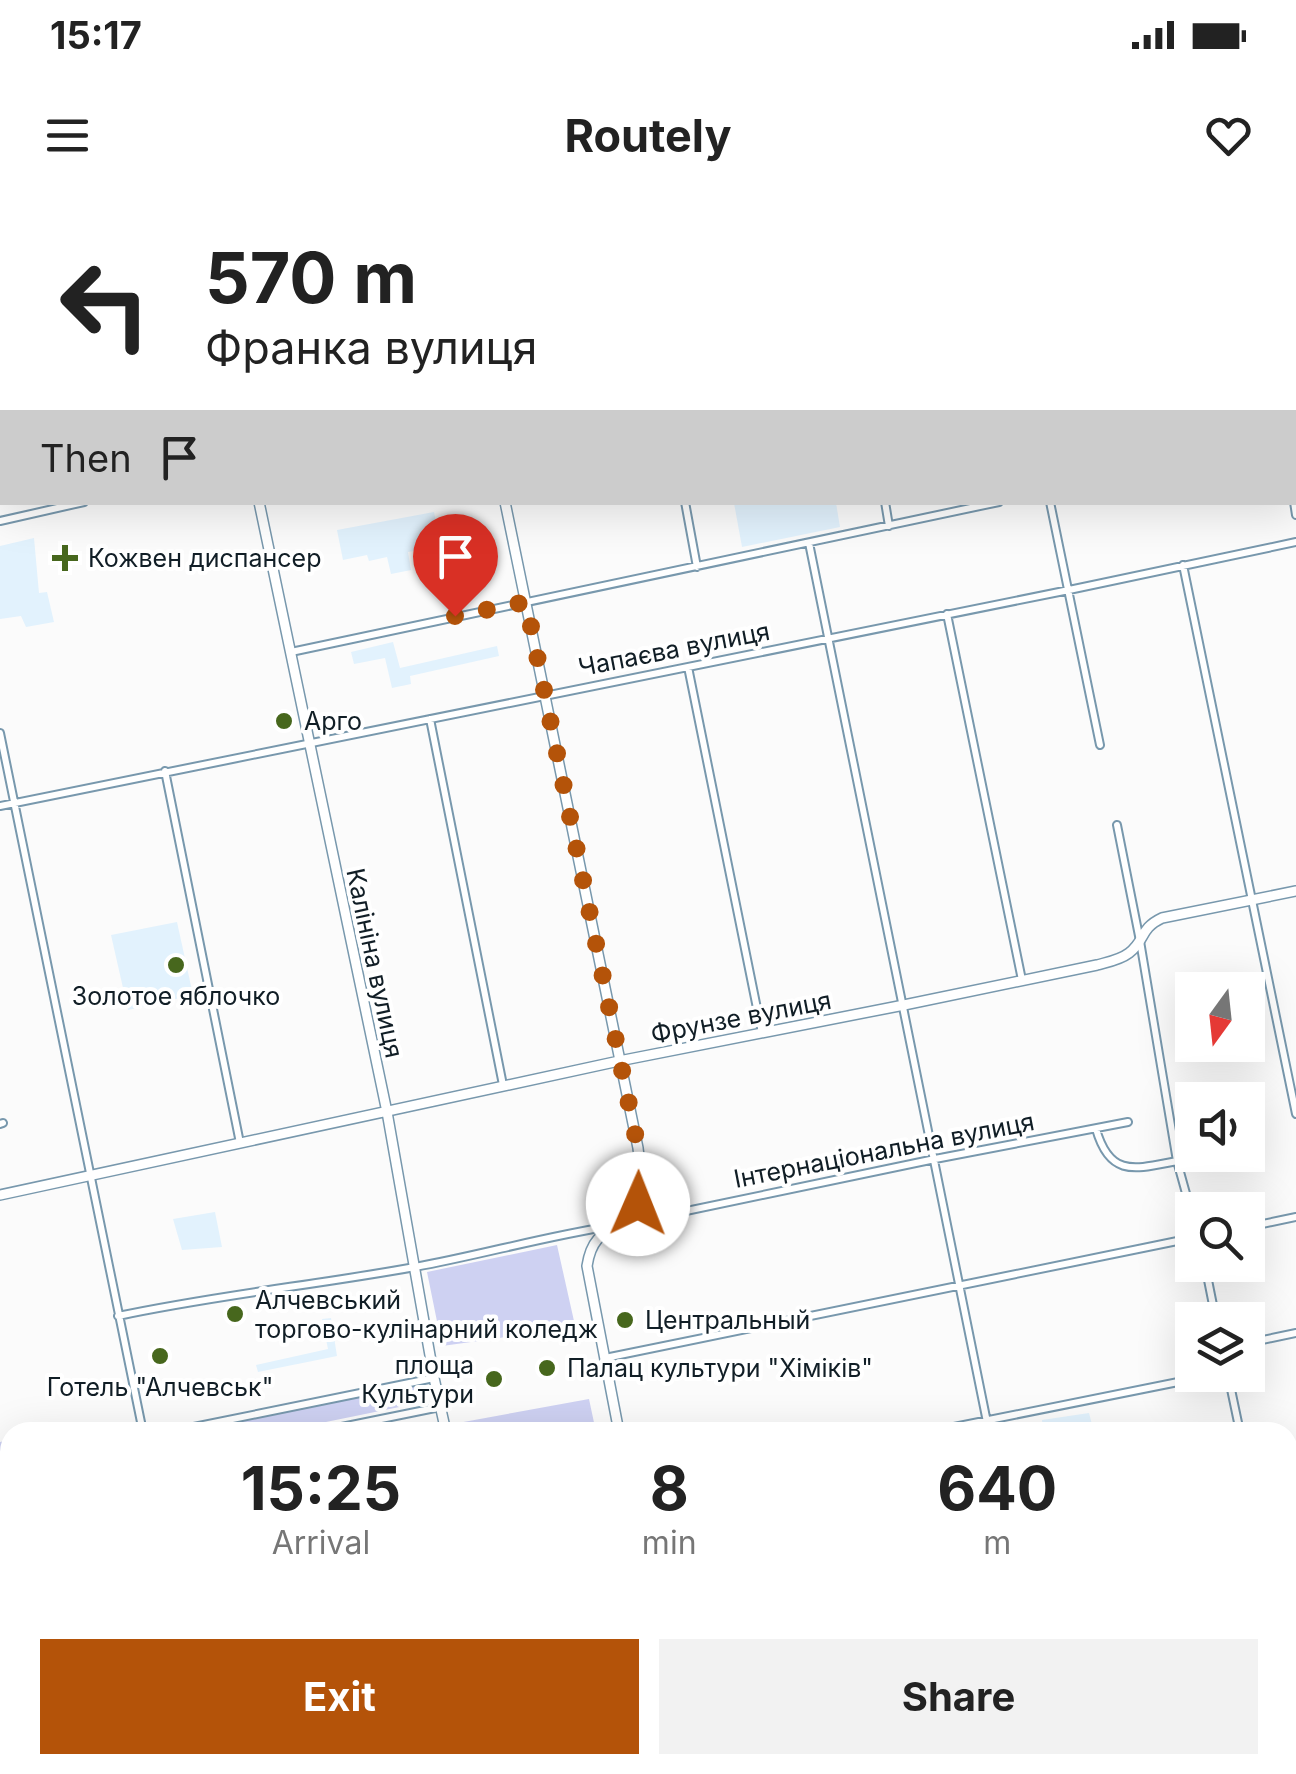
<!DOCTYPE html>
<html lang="en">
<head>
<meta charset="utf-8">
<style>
  :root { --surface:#fff; --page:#f2f2f2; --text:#222; --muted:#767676; --accent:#b45309 }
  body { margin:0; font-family:Inter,sans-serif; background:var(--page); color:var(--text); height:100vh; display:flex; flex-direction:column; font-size:38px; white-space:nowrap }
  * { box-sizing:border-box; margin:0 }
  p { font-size:32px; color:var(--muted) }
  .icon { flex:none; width:55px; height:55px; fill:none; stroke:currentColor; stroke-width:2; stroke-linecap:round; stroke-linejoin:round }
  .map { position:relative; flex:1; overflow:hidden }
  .side { position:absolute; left:0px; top:1222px; width:1298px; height:352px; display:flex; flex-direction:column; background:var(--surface); border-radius:30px 30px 0 0; box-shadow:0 10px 40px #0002 }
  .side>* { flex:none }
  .banner { position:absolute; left:0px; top:0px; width:1298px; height:305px; box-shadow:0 10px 40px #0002; background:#fff; color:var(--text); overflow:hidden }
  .needle { width:65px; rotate:195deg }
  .buttons { position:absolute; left:1175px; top:772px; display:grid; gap:20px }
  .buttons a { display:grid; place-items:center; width:90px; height:90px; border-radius:0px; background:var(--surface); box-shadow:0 10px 40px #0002; font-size:50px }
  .pin { position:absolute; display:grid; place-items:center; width:85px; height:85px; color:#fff; margin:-102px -42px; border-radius:50% 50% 50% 0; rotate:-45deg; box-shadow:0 0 10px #0007 }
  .pin .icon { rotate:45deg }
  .me { position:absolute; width:110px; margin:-55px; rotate:1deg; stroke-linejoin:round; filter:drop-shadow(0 0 8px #0008) }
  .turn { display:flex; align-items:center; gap:35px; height:210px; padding:0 40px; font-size:45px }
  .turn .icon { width:130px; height:130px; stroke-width:2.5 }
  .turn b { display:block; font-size:70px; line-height:85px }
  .then { display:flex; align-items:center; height:95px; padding:0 40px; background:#0003; gap:20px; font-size:38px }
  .eta { display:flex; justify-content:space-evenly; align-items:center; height:170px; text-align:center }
  .eta b { font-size:60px; font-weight:700; line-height:70px }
  .primary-button { display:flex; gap:20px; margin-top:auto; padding:20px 40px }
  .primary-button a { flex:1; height:115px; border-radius:0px; background:var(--accent); color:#fff; font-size:40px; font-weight:700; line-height:115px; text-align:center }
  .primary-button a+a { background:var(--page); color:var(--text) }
  .status { display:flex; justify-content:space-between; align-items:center; height:70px; padding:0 50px; background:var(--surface); direction:ltr }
  .status svg { height:28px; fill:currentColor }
  header { display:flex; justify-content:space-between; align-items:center; height:130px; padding:0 40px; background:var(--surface); font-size:45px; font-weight:700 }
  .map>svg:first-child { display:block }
  .built { fill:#e2f2fd }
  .green { fill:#ced1f2 }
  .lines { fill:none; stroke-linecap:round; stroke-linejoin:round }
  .river { stroke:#9bd6d5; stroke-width:12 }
  .street-casing { stroke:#7898ad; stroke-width:10 }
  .secondary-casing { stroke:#7898ad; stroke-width:12 }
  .street { stroke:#fff; stroke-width:6 }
  .secondary { stroke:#fff; stroke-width:9 }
  .route { stroke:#b45309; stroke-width:18; stroke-dasharray:0 32.4 }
  .poi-dot { fill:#47671d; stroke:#fff; stroke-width:4 }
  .labels { text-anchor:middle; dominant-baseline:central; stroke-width:8; stroke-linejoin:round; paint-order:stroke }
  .poi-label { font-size:25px; fill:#111e26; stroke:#fff; text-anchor:start }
  .street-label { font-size:25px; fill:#111e26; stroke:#fff }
</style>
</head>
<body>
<div class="status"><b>15:17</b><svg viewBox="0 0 49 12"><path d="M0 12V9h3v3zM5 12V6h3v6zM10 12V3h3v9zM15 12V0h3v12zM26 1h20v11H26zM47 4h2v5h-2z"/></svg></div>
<header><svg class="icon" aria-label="menu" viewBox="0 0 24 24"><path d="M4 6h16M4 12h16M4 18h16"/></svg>Routely<svg class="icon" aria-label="heart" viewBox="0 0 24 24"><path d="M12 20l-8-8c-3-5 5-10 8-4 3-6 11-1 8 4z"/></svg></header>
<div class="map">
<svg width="1296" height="1574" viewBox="0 0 1296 1574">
  <rect width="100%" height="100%" fill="#fbfbfb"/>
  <path class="built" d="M734 303H836L840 327 742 347Z
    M434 312 441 346 408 352 411 370 391 374 387 357 369 361 367 355 343 360 337 330Z
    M34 338 39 393 47 392 54 422 26 427 21 416 0 419V346Z
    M393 442 400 468 497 446 499 456 410 476 411 484 392 488 385 458 354 464 351 452Z
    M177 722 193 795 128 810 111 735Z
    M215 1012 222 1047 182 1050 173 1019Z
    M331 1118 337 1156 258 1172 256 1165 328 1149 322 1119Z
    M1089 1213 1094 1232H1043L1042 1220Z
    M10 1423V1565H31L32 1574H0V1425Z"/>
  <path class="green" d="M0 0H47L48 2H2V301H0Z
    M557 1045 574 1121 500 1138 442 1146 427 1072Z
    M417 1186 419 1203 277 1232H186Z
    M589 1199 596 1232H460L458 1223Z
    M10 1240V1315L0 1317V1242Z
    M1296 1466V1574H1216L1223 1565H1288V1476Z"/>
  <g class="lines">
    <path class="river" d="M1288 1483 1296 1469
      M1216 1574 1224 1565"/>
    <defs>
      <path id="street" d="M737 0 738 2
        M990 0V2
        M1235 0 1236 2
        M101 2 112 0
        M302 2V0
        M573 2 585 0
        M1040 2 1053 0
        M1295 49H1296
        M1295 145H1296
        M1295 244H1296
        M685 302 697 367
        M885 302 889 326
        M1050 302 1100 545
        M1294 302 1296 315
        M0 321 84 302
        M809 343 989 1232
        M1183 365 1296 914
        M947 414 1022 780
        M291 452 999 302
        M688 467 762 833
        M430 519 503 885
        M0 533 143 1232
        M165 571 240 943
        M0 606 1069 390 1296 342
        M1117 625 1140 741 1177 961 1192 1015
        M0 924 3 923
        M1096 929C1110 978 1135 969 1177 961
        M624 1024 935 959 1128 922
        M1248 1027 1296 1017
        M1205 1065 1216 1120
        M118 1116C216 1095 316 1085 415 1067 481 1055 546 1036 612 1026
        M1248 1143 1296 1133
        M605 1158 1192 1038
        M1228 1175 1240 1232
        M169 1232 434 1178
        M317 1232 440 1207
        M929 1232 1213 1175
        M1288 1280 1296 1275
        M0 1320 10 1317
        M1288 1370 1296 1375
        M208 1565 209 1574
        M934 1574 940 1565
        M1062 1574 1068 1565"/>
      <path id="secondary" d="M197 0V2
        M443 0 444 2
        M259 302 387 912 434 1178 446 1232
        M505 302 638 948C640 967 645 987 637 1006 624 1036 594 1020 587 1066L619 1232
        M0 995 619 861 904 805 1097 765C1108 762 1120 760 1129 753 1146 740 1139 729 1162 718L1296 691
        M687 1565 689 1574
        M214 1574 259 1565"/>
    </defs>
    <use href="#street" class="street-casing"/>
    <use href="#secondary" class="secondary-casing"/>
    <use href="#street" class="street"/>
    <use href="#secondary" class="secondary"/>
  </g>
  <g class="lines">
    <path class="route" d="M455 416 526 402 638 948 642 986 638 1004"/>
  </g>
  <g class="poi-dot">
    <path d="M60 343h10v10h10v10h-10v10h-10v-10h-10v-10h10z"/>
    <circle cx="284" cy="521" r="10"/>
    <circle cx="176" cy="765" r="10"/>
    <circle cx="235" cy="1114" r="10"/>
    <circle cx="625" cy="1120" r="10"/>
    <circle cx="160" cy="1156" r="10"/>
    <circle cx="547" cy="1168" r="10"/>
    <circle cx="494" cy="1179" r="10"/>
  </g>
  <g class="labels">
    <g class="poi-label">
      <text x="88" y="358">Кожвен диспансер</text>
      <text x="304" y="521">Арго</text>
      <text x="176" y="796" text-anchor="middle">Золотое яблочко</text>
      <text x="255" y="1100">Алчевський<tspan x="255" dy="29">торгово-кулінарний коледж</tspan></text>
      <text x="645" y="1120">Центральный</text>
      <text x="474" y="1165" text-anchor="end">площа<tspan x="474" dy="29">Культури</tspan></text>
      <text x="567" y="1168">Палац культури "Хіміків"</text>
      <text x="160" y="1187" text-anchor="middle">Готель "Алчевськ"</text>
    </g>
    <g class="street-label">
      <text transform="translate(674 449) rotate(-11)">Чапаєва вулиця</text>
      <text transform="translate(375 763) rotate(78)">Калініна вулиця</text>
      <text transform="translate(741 817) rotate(-11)">Фрунзе вулиця</text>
      <text transform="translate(884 950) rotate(-11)">Інтернаціональна вулиця</text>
    </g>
  </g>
</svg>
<div class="buttons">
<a><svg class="needle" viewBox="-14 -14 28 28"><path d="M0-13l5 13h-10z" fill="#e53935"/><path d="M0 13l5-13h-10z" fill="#767676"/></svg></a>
<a><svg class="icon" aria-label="sound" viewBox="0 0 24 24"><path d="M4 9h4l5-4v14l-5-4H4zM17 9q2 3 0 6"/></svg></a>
<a><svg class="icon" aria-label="search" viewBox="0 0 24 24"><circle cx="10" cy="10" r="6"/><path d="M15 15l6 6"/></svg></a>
<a><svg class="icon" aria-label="layers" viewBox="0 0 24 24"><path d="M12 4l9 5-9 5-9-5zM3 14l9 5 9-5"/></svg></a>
</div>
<div class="pin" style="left:455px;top:416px;background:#d93025"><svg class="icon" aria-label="arrive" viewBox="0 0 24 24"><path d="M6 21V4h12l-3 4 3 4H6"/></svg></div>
<svg class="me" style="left:638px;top:1004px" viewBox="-20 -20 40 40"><circle r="19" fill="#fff"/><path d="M0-13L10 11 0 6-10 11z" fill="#b45309"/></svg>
<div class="banner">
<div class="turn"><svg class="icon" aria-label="left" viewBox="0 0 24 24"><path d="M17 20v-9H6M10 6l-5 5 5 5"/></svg><div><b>570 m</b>Франка вулиця</div></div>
<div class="then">Then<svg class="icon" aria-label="arrive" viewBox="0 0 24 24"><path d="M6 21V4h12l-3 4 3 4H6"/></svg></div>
</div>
<section class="side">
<div class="eta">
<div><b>15:25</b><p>Arrival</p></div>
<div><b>8</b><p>min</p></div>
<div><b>640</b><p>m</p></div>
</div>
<div class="primary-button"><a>Exit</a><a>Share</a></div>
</section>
</div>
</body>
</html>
